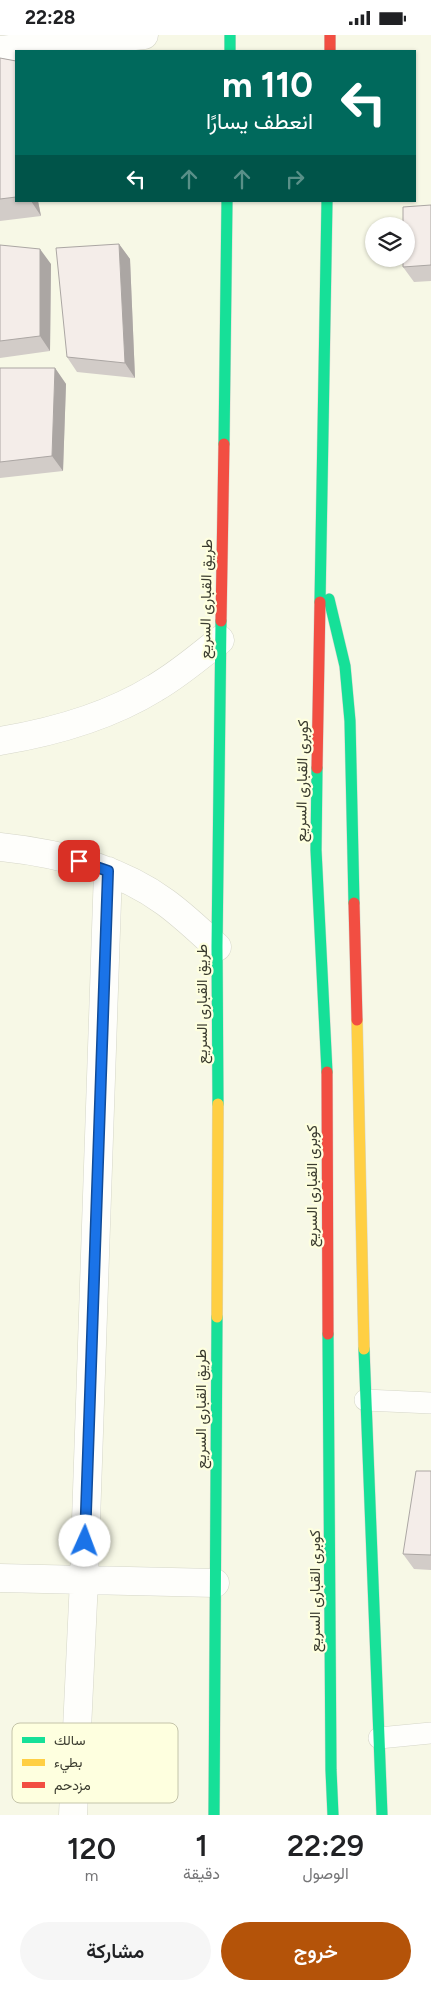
<!DOCTYPE html>
<html lang="ar">
<head>
<meta charset="utf-8">
<style>
  :root { --surface:#fff; --page:#f6f6f6; --text:#202124; --muted:#757577; --accent:#b45309 }
  body { margin:0; font-family:Figtree,Vazirmatn,sans-serif; background:var(--page); color:var(--text); direction:rtl; height:100vh; display:flex; flex-direction:column; font-size:19px; white-space:nowrap }
  * { box-sizing:border-box; margin:0 }
  p { font-size:16px; color:var(--muted) }
  .icon { flex:none; width:28px; height:28px; fill:none; stroke:currentColor; stroke-width:2; stroke-linecap:round; stroke-linejoin:round }
  .map { position:relative; height:1780px; overflow:hidden; direction:ltr }
  .side { display:flex; flex-direction:column; background:var(--surface); flex:1 }
  .side>* { flex:none }
  .guide { position:absolute; left:15px; top:15px; width:401px; height:152px; border-radius:0px; box-shadow:0 1px 4px #0004; direction:rtl; background:#00695c; color:#fff; overflow:hidden }
  .controls { position:absolute; left:365px; top:182px; display:grid; gap:10px }
  .controls a { display:grid; place-items:center; width:50px; height:50px; border-radius:50%; background:var(--surface); box-shadow:0 1px 4px #0004; font-size:25px }
  .pin { position:absolute; display:grid; place-items:center; width:42px; height:42px; color:#fff; margin:-21px; border-radius:10px; box-shadow:0 2px 8px #0006 }
  .me { position:absolute; width:55px; margin:-28px; rotate:2deg; stroke-linejoin:round; filter:drop-shadow(0 0 4px #0008) }
  .turn { display:flex; align-items:center; gap:18px; height:105px; padding:0 20px; font-size:22px }
  .turn .icon { width:65px; height:65px; stroke-width:2.5 }
  .turn b { display:block; font-size:35px; line-height:42px }
  .lanes { display:flex; align-items:center; height:48px; padding:0 20px; background:#0003; justify-content:center; gap:25px; direction:ltr }
  .lanes .off { opacity:.35 }
  .eta { display:flex; justify-content:space-evenly; align-items:center; height:85px; text-align:center }
  .eta b { font-size:30px; font-weight:600; line-height:35px }
  .button { display:flex; gap:10px; margin-top:auto; padding:10px 20px }
  .button a { flex:1; height:58px; border-radius:30px; background:var(--accent); color:#fff; font-size:20px; font-weight:600; line-height:58px; text-align:center }
  .button a+a { background:var(--page); color:var(--text) }
  .status { display:flex; justify-content:space-between; align-items:center; height:35px; padding:0 25px; background:var(--surface); direction:ltr }
  .status svg { height:14px; fill:currentColor }
  .map>svg:first-child { display:block }
  .lines { fill:none; stroke-linecap:round; stroke-linejoin:round }
  .lane-casing { stroke:#d5d6c8; stroke-width:22 }
  .street-casing { stroke:#d5d6c8; stroke-width:29 }
  .fast-casing { stroke:#d5d6cd; stroke-width:12 }
  .slow-casing { stroke:#d5d6cd; stroke-width:12 }
  .jam-casing { stroke:#d5d6cd; stroke-width:12 }
  .lane { stroke:#fefefb; stroke-width:21 }
  .street { stroke:#fefefb; stroke-width:28 }
  .fast { stroke:#16e098; stroke-width:11 }
  .slow { stroke:#ffcf43; stroke-width:11 }
  .jam { stroke:#f24e42; stroke-width:11 }
  .wall { fill:#d2ccc8 }
  .shaded-wall { fill:#aba6a3 }
  .building { fill:#f4ede9; stroke:#aba6a3 }
  .route-casing { stroke:#114b97; stroke-width:12 }
  .route { stroke:#1a73e8; stroke-width:9 }
  .labels { text-anchor:middle; dominant-baseline:central; stroke-width:4.5; stroke-linejoin:round; paint-order:stroke }
  .street-label { font-size:15px; fill:#3b3c2f; stroke:#feffdf }
  .key { fill:#feffdf; stroke:#c4c4aa; stroke-width:1 }
  .key-label { font-size:14px; fill:#3b3c2f }
</style>
</head>
<body>
<div class="status"><b>22:28</b><svg viewBox="0 0 49 12"><path d="M0 12V9h3v3zM5 12V6h3v6zM10 12V3h3v9zM15 12V0h3v12zM26 1h20v11H26zM47 4h2v5h-2z"/></svg></div>
<div class="map">
<svg width="431" height="1780" viewBox="0 0 431 1780">
  <rect width="100%" height="100%" fill="#f7f8e6"/>
  <g class="lines">
    <defs>
      <path id="lane" d="M365 1365 431 1368
        M379 1703 431 1698"/>
      <path id="street" d="M0 15 144 0
        M0 706C54 697 108 682 155 653 179 639 199 622 220 605
        M0 812C58 818 117 832 165 867 183 880 200 896 217 912
        M0 1543 215 1548
        M73 1780 84 1545 108 836"/>
      <path id="fast" d="M230 0V16
        M224 409 227 166
        M329 564 345 631 350 686 354 868
        M320 567 327 166
        M317 733 316 815 327 1037
        M218 1069 217 912 221 586
        M328 1299 331 1735 333 1780
        M364 1314 382 1780
        M214 1780 217 1282"/>
      <path id="slow" d="M357 985 364 1314
        M217 1282 218 1069"/>
      <path id="jam" d="M330 0V16
        M221 586 224 409
        M317 733 320 567
        M354 868 357 985
        M327 1037 328 1299"/>
    </defs>
    <use href="#lane" class="lane-casing"/>
    <use href="#street" class="street-casing"/>
    <use href="#fast" class="fast-casing"/>
    <use href="#slow" class="slow-casing"/>
    <use href="#jam" class="jam-casing"/>
    <use href="#lane" class="lane"/>
    <use href="#street" class="street"/>
    <use href="#fast" class="fast"/>
    <use href="#slow" class="slow"/>
    <use href="#jam" class="jam"/>
  </g>
  <path class="wall" d="M0 23 16 26V166H38L41 181 0 186Z
    M431 170V246L414 247 403 232Z
    M119 209 130 224 135 343 77 337 67 322Z
    M0 210 51 229 50 316 0 323Z
    M0 333H55L66 349 63 436 0 443Z
    M431 1436V1535L414 1534 403 1519Z"/>
  <path class="shaded-wall" d="M31 166H38L41 181Z
    M119 209 130 224 135 343 125 328Z
    M40 214 51 229 50 316 40 301Z
    M55 333 66 349 63 436 52 421Z"/>
  <path class="building" d="M0 23 16 26V162L0 164Z
    M431 170V230L403 232V224H406V191H403V172Z
    M119 209 125 328 67 322 56 213Z
    M0 210 40 214V301L0 306Z
    M0 333H55L52 421 0 427Z
    M416 1436H431V1520L403 1519Z"/>
  <g class="lines">
    <defs>
      <path id="route" d="M79 826 108 836 85 1506"/>
    </defs>
    <use href="#route" class="route-casing"/>
    <use href="#route" class="route"/>
  </g>
  <g class="labels">
    <g class="street-label">
      <text transform="translate(206 564) rotate(-89)">طريق القبارى السريع</text>
      <text transform="translate(302 746) rotate(-89)">كوبرى القبارى السريع</text>
      <text transform="translate(202 969) rotate(-90)">طريق القبارى السريع</text>
      <text transform="translate(312 1151) rotate(-90)">كوبرى القبارى السريع</text>
      <text transform="translate(201 1374) rotate(-90)">طريق القبارى السريع</text>
      <text transform="translate(315 1556) rotate(-90)">كوبرى القبارى السريع</text>
    </g>
  </g>
  <rect x="12" y="1688" width="166" height="80" rx="8" class="key"/>
  <rect x="22" y="1702" width="23" height="6" fill="#16e098"/>
  <rect x="22" y="1724" width="23" height="7" fill="#ffcf43"/>
  <rect x="22" y="1747" width="23" height="6" fill="#f24e42"/>
  <g class="key-label">
    <text x="54" y="1710">سالك</text>
    <text x="54" y="1732">بطيء</text>
    <text x="54" y="1755">مزدحم</text>
  </g>
</svg>
<div class="controls">
<a><svg class="icon" aria-label="layers" viewBox="0 0 24 24"><path d="M12 4l9 5-9 5-9-5zM3 14l9 5 9-5"/></svg></a>
</div>
<div class="pin" style="left:79px;top:826px;background:#d93025"><svg class="icon" aria-label="arrive" viewBox="0 0 24 24"><path d="M6 21V4h12l-3 4 3 4H6"/></svg></div>
<svg class="me" style="left:85px;top:1506px" viewBox="-20 -20 40 40"><circle r="19" fill="#fff"/><path d="M0-13L10 11 0 6-10 11z" fill="#1a73e8"/></svg>
<div class="guide">
<div class="turn"><svg class="icon" aria-label="left" viewBox="0 0 24 24"><path d="M17 20v-9H6M10 6l-5 5 5 5"/></svg><div><b>110 m</b>انعطف يسارًا</div></div>
<div class="lanes"><svg class="icon" aria-label="left" viewBox="0 0 24 24"><path d="M17 20v-9H6M10 6l-5 5 5 5"/></svg><svg class="icon off" aria-label="ahead" viewBox="0 0 24 24"><path d="M12 20V5M6 11l6-6 6 6"/></svg><svg class="icon off" aria-label="ahead" viewBox="0 0 24 24"><path d="M12 20V5M6 11l6-6 6 6"/></svg><svg class="icon off" aria-label="right" viewBox="0 0 24 24"><path d="M7 20v-9h11M14 6l5 5-5 5"/></svg></div>
</div>
</div>
<section class="side">
<div class="eta">
<div><b>22:29</b><p>الوصول</p></div>
<div><b>1</b><p>دقيقة</p></div>
<div><b>120</b><p>m</p></div>
</div>
<div class="button"><a>خروج</a><a>مشاركة</a></div>
</section>
</body>
</html>
